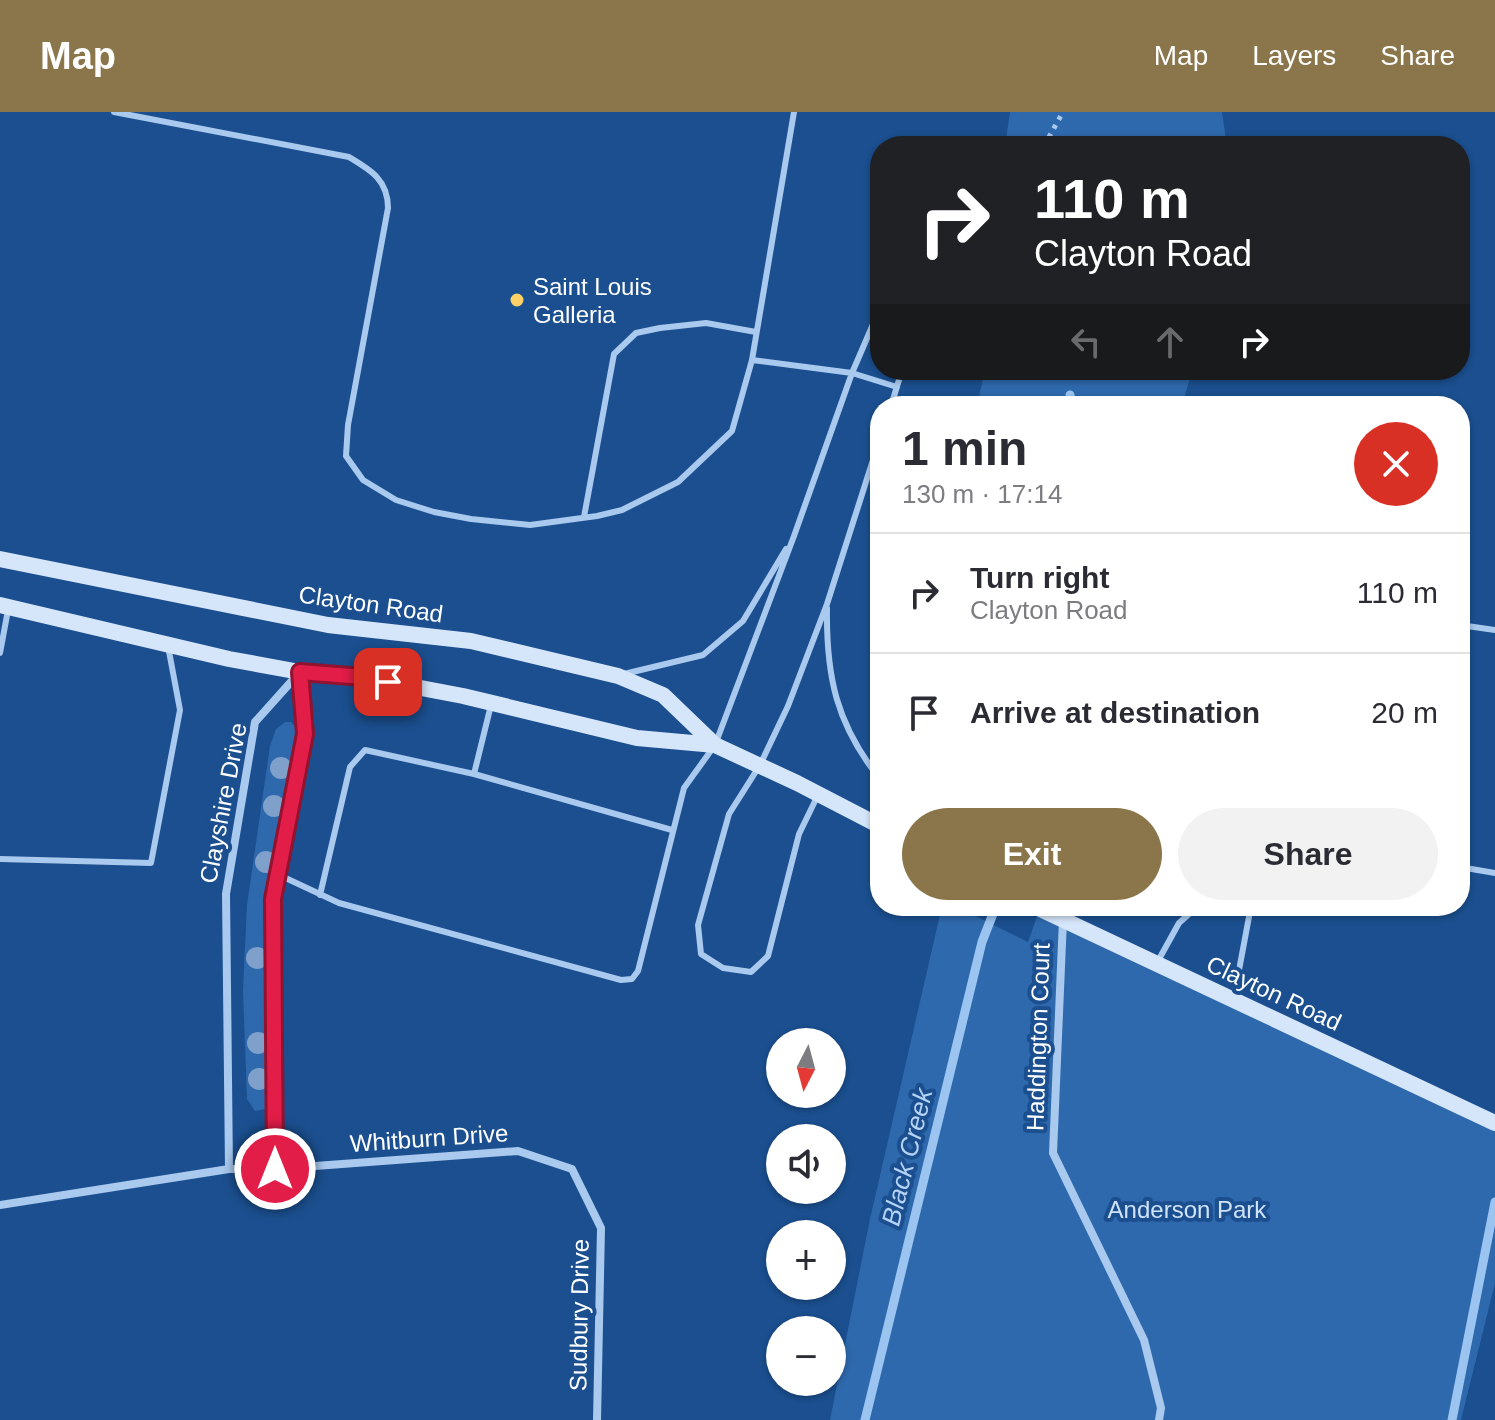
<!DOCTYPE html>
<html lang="en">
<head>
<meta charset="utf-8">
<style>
  :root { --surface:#fff; --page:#f2f2f3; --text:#2b2b33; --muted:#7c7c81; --line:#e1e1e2; --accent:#8a764a }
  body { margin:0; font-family:Helvetica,sans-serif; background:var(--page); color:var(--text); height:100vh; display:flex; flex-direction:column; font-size:30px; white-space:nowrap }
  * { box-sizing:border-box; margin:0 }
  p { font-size:26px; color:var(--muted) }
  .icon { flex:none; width:44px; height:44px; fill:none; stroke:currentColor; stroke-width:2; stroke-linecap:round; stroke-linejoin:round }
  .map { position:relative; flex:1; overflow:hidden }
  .details { position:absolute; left:870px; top:284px; width:600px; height:520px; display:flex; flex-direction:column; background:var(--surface); border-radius:32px; box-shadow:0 2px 6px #0004 }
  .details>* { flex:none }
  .banner { position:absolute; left:870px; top:24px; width:600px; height:244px; border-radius:32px; box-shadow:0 2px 6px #0004; background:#202124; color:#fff; overflow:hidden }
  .needle { width:52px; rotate:186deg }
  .tools { position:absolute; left:766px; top:916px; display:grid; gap:16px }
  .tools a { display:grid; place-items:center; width:80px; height:80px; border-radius:50%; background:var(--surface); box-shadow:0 2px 6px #0004; font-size:40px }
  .pin { position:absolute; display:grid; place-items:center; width:68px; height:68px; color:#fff; margin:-34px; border-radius:16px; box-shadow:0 4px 12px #0006 }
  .me { position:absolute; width:88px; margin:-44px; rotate:0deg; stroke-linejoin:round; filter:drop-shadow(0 0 6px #0008) }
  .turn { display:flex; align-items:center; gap:28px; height:168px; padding:0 32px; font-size:36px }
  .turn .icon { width:104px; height:104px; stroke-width:2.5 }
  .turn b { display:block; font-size:56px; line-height:68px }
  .lanes { display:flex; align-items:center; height:76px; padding:0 32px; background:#0003; justify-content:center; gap:40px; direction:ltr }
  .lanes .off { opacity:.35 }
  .round { display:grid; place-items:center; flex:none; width:84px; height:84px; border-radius:42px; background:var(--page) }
  .summary { display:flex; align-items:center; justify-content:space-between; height:136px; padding:0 32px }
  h1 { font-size:48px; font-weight:700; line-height:60px }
  .action { display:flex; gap:16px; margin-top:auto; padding:16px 32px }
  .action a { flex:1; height:92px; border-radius:48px; background:var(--accent); color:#fff; font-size:32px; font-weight:700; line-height:92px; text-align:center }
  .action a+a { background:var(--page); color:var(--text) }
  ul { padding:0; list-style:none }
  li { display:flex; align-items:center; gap:24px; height:120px; padding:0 32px; border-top:2px solid var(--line) }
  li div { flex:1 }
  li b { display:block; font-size:30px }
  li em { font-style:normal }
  header { display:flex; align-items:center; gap:48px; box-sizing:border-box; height:112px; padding:0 40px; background:var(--accent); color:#fff }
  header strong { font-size:38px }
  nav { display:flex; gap:44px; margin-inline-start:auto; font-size:28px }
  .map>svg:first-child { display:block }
  .green { fill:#2e69ad }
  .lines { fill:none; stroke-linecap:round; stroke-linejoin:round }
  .stream { stroke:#9cc4f0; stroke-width:9 }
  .path { stroke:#a9c9ee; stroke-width:5; stroke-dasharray:4 6; stroke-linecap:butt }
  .service { stroke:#a9c9ee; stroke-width:6 }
  .minor { stroke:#a9c9ee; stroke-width:8 }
  .secondary { stroke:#d6e6fa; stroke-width:16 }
  .tree { fill:#7ea0ca }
  .route-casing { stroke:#92132f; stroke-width:20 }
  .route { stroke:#e11d48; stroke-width:14 }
  .poi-dot { fill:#ffd166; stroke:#1b4f8f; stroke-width:3 }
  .labels { text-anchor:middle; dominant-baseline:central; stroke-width:8; stroke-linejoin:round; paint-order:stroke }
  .poi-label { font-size:24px; fill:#fff; stroke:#1b4f8f; text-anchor:start }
  .street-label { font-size:24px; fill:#fff; stroke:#1b4f8f }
  .park-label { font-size:24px; fill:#cfe3fa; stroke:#1b4f8f }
  .water-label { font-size:26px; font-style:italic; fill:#b5d3f5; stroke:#1b4f8f }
</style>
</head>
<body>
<header>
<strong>Map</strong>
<nav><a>Map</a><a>Layers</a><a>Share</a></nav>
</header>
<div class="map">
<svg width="1495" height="1308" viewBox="0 0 1495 1308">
  <rect width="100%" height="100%" fill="#1b4f8f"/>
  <path class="green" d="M1010 0H1222L1227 34H1005Z
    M985 258H1192L1182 294H977Z
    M285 610H291L297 617C291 676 274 733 269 792 263 857 268 923 269 988L265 997 255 999 247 987 243 878 247 793 270 634 276 617Z
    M942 794H955L1028 830 1040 796 1495 1011V1171L1461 1308H830L870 1107Z"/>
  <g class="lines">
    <path class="stream" d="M1070 283 1072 294
      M865 1308 982 830 996 794
      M1452 1308 1495 1090"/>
    <path class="path" d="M1044 34 1063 0"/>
    <path class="service" d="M114 0 349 45C371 58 388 68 388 96L348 313 346 344 363 368 396 388 434 400 471 407 530 413 597 404 622 398 678 370 732 319 752 248 794 0
      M752 248 852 261 897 275
      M891 294 902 258
      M584 405 614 242 636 221 660 216 706 211 756 220
      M827 496C826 564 836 612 880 667
      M1460 513 1495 518
      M0 541 8 498
      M624 562 703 543 743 509 786 437
      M491 593 474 662 672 718
      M817 685 799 722 768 844 751 860 723 856 701 842 698 813 729 702 760 653 788 594 827 492 880 326
      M0 747 151 751 180 598 168 534
      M1460 755 1495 761
      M277 762 339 791 621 868 632 867 638 859 684 676 715 633 794 424 852 261 880 196
      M320 783 350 655 365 638 474 662
      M1158 849 1179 811 1198 794
      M1234 885 1251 794"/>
    <path class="minor" d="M1063 808 1053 1041 1144 1228 1161 1296 1159 1308
      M229 1057 226 782 255 610 299 561
      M275 1057 273 787 305 622 300 560
      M0 1093 229 1057H275L518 1039 572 1057 601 1116 597 1308"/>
    <path class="secondary" d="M0 447 328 513 471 529 618 564 663 583 715 633
      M0 493 229 547 300 560 363 565 463 584 637 626 715 633 797 671 880 714
      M1034 794 1495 1011"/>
  </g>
  <g class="tree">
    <circle cx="281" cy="656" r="11"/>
    <circle cx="274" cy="694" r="11"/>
    <circle cx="266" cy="750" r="11"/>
    <circle cx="257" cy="846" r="11"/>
    <circle cx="258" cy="931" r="11"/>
    <circle cx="259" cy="967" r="11"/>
  </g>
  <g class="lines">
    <defs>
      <path id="route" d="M275 1057 273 787 305 622 300 560 363 565 388 570"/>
    </defs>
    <use href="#route" class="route-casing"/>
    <use href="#route" class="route"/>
  </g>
  <circle class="poi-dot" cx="517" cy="188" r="8"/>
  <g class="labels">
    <g class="poi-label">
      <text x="533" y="174">Saint Louis<tspan x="533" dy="28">Galleria</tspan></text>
    </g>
    <g class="street-label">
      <text transform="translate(371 492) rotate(8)">Clayton Road</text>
      <text transform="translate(223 691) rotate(-79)">Clayshire Drive</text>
      <text transform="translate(1274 881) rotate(25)">Clayton Road</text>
      <text transform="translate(1038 925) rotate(-88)">Haddington Court</text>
      <text transform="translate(429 1026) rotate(-4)">Whitburn Drive</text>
      <text transform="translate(579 1203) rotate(-89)">Sudbury Drive</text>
    </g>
    <g class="park-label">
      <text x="1187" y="1097">Anderson Park</text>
    </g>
    <g class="water-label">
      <text transform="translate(907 1045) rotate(-76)">Black Creek</text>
    </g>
  </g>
</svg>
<div class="tools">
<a><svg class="needle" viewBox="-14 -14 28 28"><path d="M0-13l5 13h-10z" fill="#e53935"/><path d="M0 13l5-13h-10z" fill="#7c7c81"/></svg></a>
<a><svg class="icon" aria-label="sound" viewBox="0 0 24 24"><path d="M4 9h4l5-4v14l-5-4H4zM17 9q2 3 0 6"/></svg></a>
<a>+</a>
<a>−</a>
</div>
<div class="pin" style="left:388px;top:570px;background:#d93025"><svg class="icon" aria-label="arrive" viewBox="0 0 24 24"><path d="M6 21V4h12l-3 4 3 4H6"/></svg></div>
<svg class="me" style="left:275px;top:1057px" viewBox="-20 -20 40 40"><circle r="17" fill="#e11d48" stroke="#fff" stroke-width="3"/><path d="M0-11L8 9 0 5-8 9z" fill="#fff"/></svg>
<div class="banner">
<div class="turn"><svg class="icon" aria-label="right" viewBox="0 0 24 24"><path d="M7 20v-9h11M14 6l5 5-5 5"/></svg><div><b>110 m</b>Clayton Road</div></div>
<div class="lanes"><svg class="icon off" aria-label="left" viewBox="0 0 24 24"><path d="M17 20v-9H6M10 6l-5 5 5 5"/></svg><svg class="icon off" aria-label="ahead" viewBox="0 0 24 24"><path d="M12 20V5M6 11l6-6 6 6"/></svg><svg class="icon" aria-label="right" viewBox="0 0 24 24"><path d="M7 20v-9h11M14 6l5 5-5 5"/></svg></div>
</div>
<section class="details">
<div class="summary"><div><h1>1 min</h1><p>130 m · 17:14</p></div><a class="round" style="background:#d93025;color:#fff"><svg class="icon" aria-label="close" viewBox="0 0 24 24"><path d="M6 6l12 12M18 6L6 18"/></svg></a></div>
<ul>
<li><svg class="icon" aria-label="right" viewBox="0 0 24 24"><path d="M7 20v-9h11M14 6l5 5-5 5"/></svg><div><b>Turn right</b><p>Clayton Road</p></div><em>110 m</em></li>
<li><svg class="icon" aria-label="arrive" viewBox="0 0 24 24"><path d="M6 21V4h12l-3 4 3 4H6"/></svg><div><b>Arrive at destination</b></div><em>20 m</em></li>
</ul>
<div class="action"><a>Exit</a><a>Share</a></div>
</section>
</div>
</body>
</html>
